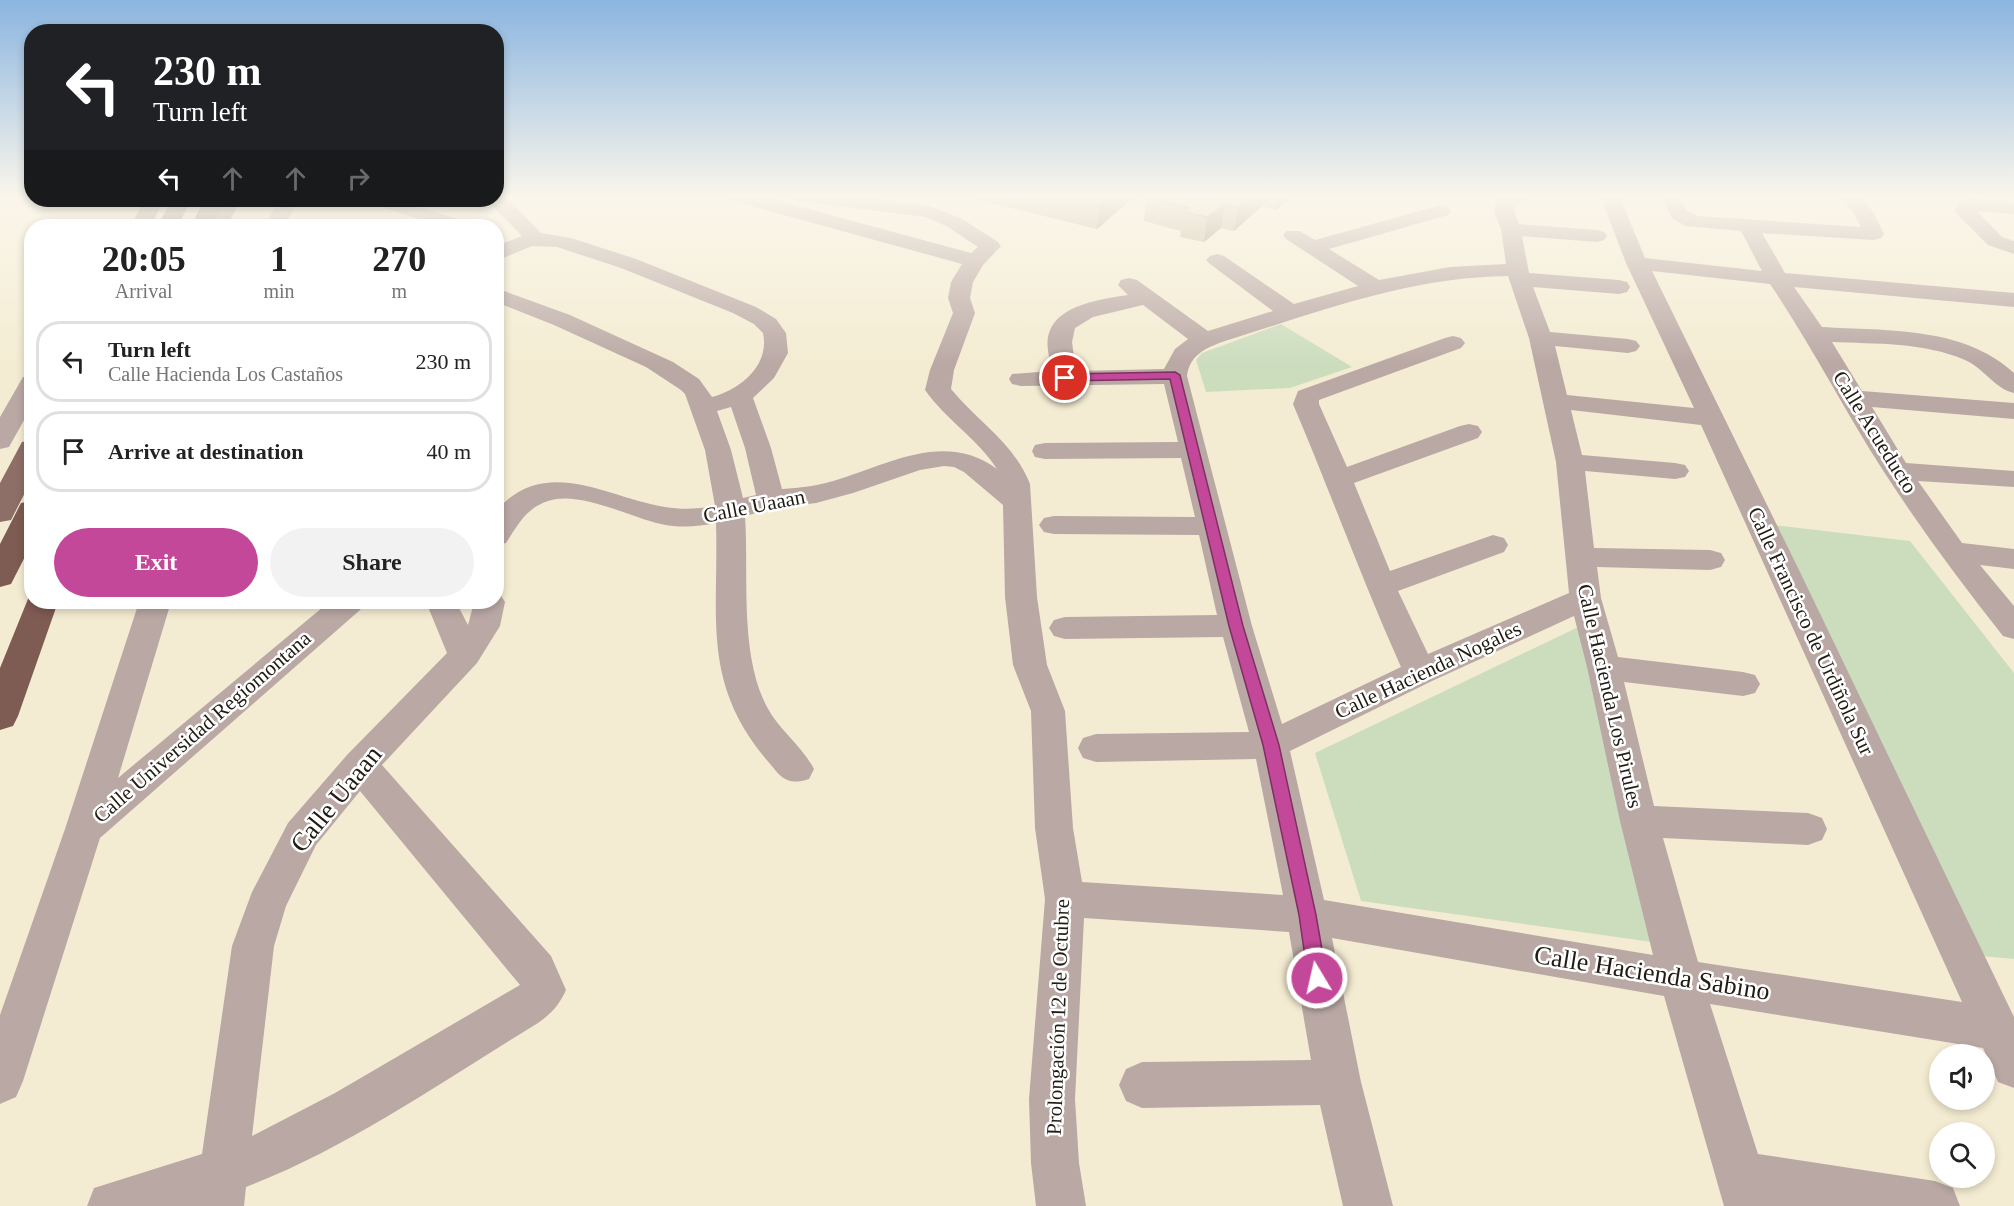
<!DOCTYPE html>
<html lang="en">
<head>
<meta charset="utf-8">
<style>
  :root { --surface:#fff; --page:#f2f2f2; --text:#222; --muted:#767676; --line:#e0e0e0; --accent:#c44899 }
  body { margin:0; font-family:"Times New Roman",serif; background:var(--page); color:var(--text); height:100vh; display:flex; flex-direction:column; font-size:22px; white-space:nowrap }
  * { box-sizing:border-box; margin:0 }
  p { font-size:20px; color:var(--muted) }
  .icon { flex:none; width:33px; height:33px; fill:none; stroke:currentColor; stroke-width:2; stroke-linecap:round; stroke-linejoin:round }
  .map { position:relative; flex:1; overflow:hidden }
  .panel { position:absolute; left:24px; top:219px; width:480px; height:390px; display:flex; flex-direction:column; background:var(--surface); border-radius:24px; box-shadow:0 3px 9px #0003 }
  .panel>* { flex:none }
  .hud { position:absolute; left:24px; top:24px; width:480px; height:183px; border-radius:24px; box-shadow:0 3px 9px #0003; background:#202124; color:#fff; overflow:hidden }
  .buttons { position:absolute; left:1929px; top:1044px; display:grid; gap:12px }
  .buttons a { display:grid; place-items:center; width:66px; height:66px; border-radius:50%; background:var(--surface); box-shadow:0 3px 9px #0003; font-size:30px }
  .pin { position:absolute; display:grid; place-items:center; width:51px; height:51px; color:#fff; margin:-26px; border:3px solid #fff; border-radius:50%; box-shadow:0 2px 6px #0007 }
  .me { position:absolute; width:66px; margin:-33px; rotate:351deg; stroke-linejoin:round; filter:drop-shadow(0 0 4px #0008) }
  .turn { display:flex; align-items:center; gap:21px; height:126px; padding:0 30px; font-size:27px }
  .turn .icon { width:78px; height:78px; stroke-width:2.5 }
  .turn b { display:block; font-size:42px; line-height:51px }
  .lanes { display:flex; align-items:center; height:57px; padding:0 30px; background:#0003; justify-content:center; gap:30px; direction:ltr }
  .lanes .off { opacity:.35 }
  .eta { display:flex; justify-content:space-evenly; align-items:center; height:102px; text-align:center }
  .eta b { font-size:36px; font-weight:600; line-height:42px }
  .button { display:flex; gap:12px; margin-top:auto; padding:12px 30px }
  .button a { flex:1; height:69px; border-radius:36px; background:var(--accent); color:#fff; font-size:24px; font-weight:600; line-height:69px; text-align:center }
  .button a+a { background:var(--page); color:var(--text) }
  ul { padding:0; list-style:none }
  li { display:flex; align-items:center; gap:18px; height:81px; margin:0 12px 9px; padding:0 18px; border:3px solid var(--line); border-radius:24px }
  li div { flex:1 }
  li b { display:block; font-size:22px }
  li em { font-style:normal }
  .map>svg:first-child { display:block }
  .green { fill:#ccddbe }
  .lines { fill:none; stroke-linecap:round; stroke-linejoin:round }
  .minor { fill:#baa8a4; fill-rule:evenodd }
  .major { fill:#8e6f68; fill-rule:evenodd }
  .highway { fill:#7e5b53; fill-rule:evenodd }
  .wall { fill:#baaf91 }
  .shaded-wall { fill:#978f76 }
  .building { fill:#d8cca9; stroke:#978f76; stroke-width:1.5 }
  .route { fill:#c44899; stroke:#7f2f63; stroke-width:1.5 }
  .labels { text-anchor:middle; dominant-baseline:central; stroke-width:5; stroke-linejoin:round; paint-order:stroke }
  .street-label { font-size:21px; fill:#201c13; stroke:#fff }
  .near-street-label { font-size:26px; fill:#201c13; stroke:#fff }
</style>
</head>
<body>
<div class="map">
<svg width="2014" height="1206" viewBox="0 0 2014 1206">
  <rect width="100%" height="100%" fill="#f4ecd2"/>
  <path class="green" d="M1281 324 1352 367 1290 388 1206 392 1196 360 1202 353Z
    M1774 525 1910 541 2014 673V959L1980 956Z
    M1589 622 1659 943 1361 901 1315 753Z"/>
  <g class="lines">
    <path class="minor" d="M496 195H504L541 233 571 238 636 259 756 307 776 319 786 333 788 353 774 378 753 398 771 448 782 489C800 488 816 486 833 481 887 465 945 430 997 469 978 439 946 420 925 390L930 370 953 313 948 298 951 282 962 264 726 199 724 195H756L971 253 978 247 948 227 926 217 797 201 790 199 788 195H845L930 206 962 219 998 242 1001 246 983 265 973 282 970 298 975 313 954 370 951 389C978 422 1014 443 1030 484L1037 597 1047 665 1065 711 1073 828 1082 882 1283 895 1256 759 1096 762 1083 758 1078 748 1083 738 1096 734 1249 732 1223 637 1065 639 1054 636 1049 628 1054 620 1065 617 1217 615 1199 535 1054 534 1044 532 1039 525 1044 518 1054 516 1195 517 1181 458 1045 459 1035 457 1032 451 1035 445 1045 443 1178 442 1164 384 1021 386 1012 384 1009 379 1012 374 1052 371C1050 359 1045 345 1049 333 1058 304 1103 299 1128 295L1118 285 1121 280 1129 278 1137 280 1208 331 1273 311 1210 264 1206 260 1210 256 1217 254 1224 256 1294 304 1358 286 1286 239 1283 235 1286 231H1300L1315 240 1441 205 1448 207 1451 211 1448 215 1329 249 1379 280 1450 267 1506 264 1501 229 1494 211 1497 200 1502 195H1533L1531 199 1516 204 1514 211 1519 224 1597 230 1604 232 1607 236 1604 240 1597 242 1522 236 1529 273 1619 280 1627 282 1630 287 1627 292 1619 294 1533 287 1550 332 1628 339 1636 341 1640 346 1636 351 1628 353 1555 346 1567 395 1694 408 1626 263 1600 195H1619L1645 258 1762 271 1741 231 1686 226 1673 219 1659 195H1678L1687 211 1697 216 1861 227 1853 212 1839 195H1860L1874 213 1884 234 1881 238 1874 240 1762 233 1785 273 2014 293V307L1794 287 1822 327C1887 331 1963 326 2014 373V393C1995 389 1984 368 1965 360 1924 342 1875 344 1832 342L1862 391 2014 403V419L1872 407 1906 463 2014 471V487L1918 481 1962 543 2014 549V569L1980 565 2014 606V639L2003 636C1961 583 1921 529 1884 472 1844 410 1812 346 1770 284L1652 271 1800 572 2014 1017V1088L1998 1082 1983 1048 1710 1004 1758 1154 1935 1181 1953 1188 1960 1206H1724L1664 996 1332 938 1361 1082 1393 1206H1343L1320 1105 1142 1108 1126 1101 1119 1085 1126 1069 1142 1062 1311 1060 1289 932 1084 918 1075 1099 1079 1163 1086 1206H1036L1031 1163 1029 1099 1045 899 1035 828 1031 711 1013 665 1005 597 1003 505 964 472 954 467 944 466 920 470 853 493 816 503 776 508 745 516C749 575 739 654 767 707 779 730 802 746 814 769L809 779C784 787 780 775 765 758 701 680 719 616 716 523 697 527 679 528 661 524 629 517 579 490 548 501 526 508 518 525 506 543L496 545V511C546 454 607 498 665 507 682 510 698 509 715 506L705 450 685 394 681 390 646 367 554 325 496 302V288L570 315 673 362 699 379 712 397C740 389 770 366 763 333L754 324 733 313 621 268 557 247 532 246 496 261V246L522 236 487 200H496ZM1508 276 1529 338 1556 462 1569 593 1428 654 1398 591 1504 552 1508 545 1504 538 1493 535 1390 571 1354 483 1478 438 1482 432 1478 426 1469 424 1460 426 1347 467 1319 404V400L1461 348 1465 343 1461 338 1453 336 1445 338 1298 391 1293 404C1330 491 1362 580 1401 667L1282 724 1252 626 1187 376C1190 354 1206 348 1225 341 1318 312 1409 277 1508 276ZM1143 305 1188 339 1175 349 1164 369 1076 371 1072 342 1075 328 1093 317ZM731 407 745 448 756 495 743 498 731 450 717 411ZM1571 410 1701 425 1962 1002 1698 962 1663 838 1808 845 1822 840 1827 829 1822 818 1808 813 1654 806 1624 682 1743 696 1755 693 1760 684 1755 675 1743 672 1618 657 1601 598 1597 567 1710 570 1721 567 1725 560 1721 553 1710 550 1594 548 1585 471 1675 479 1685 477 1689 471 1685 465 1675 463 1582 455ZM1574 616 1587 667 1620 821 1653 955 1324 900 1290 751 1432 681Z
      M1970 199 2014 202V214L1977 211 2002 237 2014 241V254L1988 245 1958 215 1955 211 1958 203Z
      M63 200H137L134 204 127 206H73L66 204Z
      M280 200H299L284 226H264Z
      M369 200H397L467 222 470 226H441L372 204Z
      M32 375V406L9 447 0 449V417L23 377Z
      M496 593 500 594 505 602 500 626 477 663 382 765 551 956 566 990C559 1005 552 1013 538 1023 444 1080 350 1147 246 1187L244 1206H87L94 1188 202 1154 232 946 252 892 288 823 347 755 447 653 426 602H456L468 625 474 602H496ZM360 791 520 985 335 1093 252 1136 274 946 286 906 316 845Z
      M139 602H171L118 778 329 602H365L360 610 100 838 23 1081 16 1097 0 1104V1015L65 829Z"/>
    <path class="major" d="M144 200H164L151 226H131Z
      M221 200H241L227 226H207Z
      M32 440V479L11 520 0 522V483L22 442Z"/>
    <path class="highway" d="M171 200H191L178 226H158Z
      M204 200H224L211 226H191Z
      M32 501V543L11 584 0 587V544L21 503Z
      M30 594 32 602H58L18 716 13 726 0 730V668Z"/>
  </g>
  <path class="wall" d="M958 195H1136L1097 229Z
    M1148 195H1293L1276 210 1262 206 1234 231 1221 228 1204 242 1180 237 1181 231 1144 221 1146 197Z"/>
  <path class="shaded-wall" d="M1109 195H1136L1097 229 1099 204Z
    M1251 195H1263L1262 206 1234 231 1238 207Z
    M1278 195H1293L1276 210Z
    M1225 204 1221 228 1204 242 1207 217Z"/>
  <path class="building" d="M1061 195H1109L1099 204Z
    M1148 195H1251L1238 207 1225 204 1207 217 1183 212 1189 208 1146 197Z"/>
  <linearGradient id="sky" x2="0" y2="1"><stop stop-color="#8bb5e0"/><stop offset="0.54" stop-color="#faf6eb"/><stop offset="1" stop-color="#faf6eb" stop-opacity="0"/></linearGradient>
  <rect width="2014" height="364" fill="url(#sky)"/>
  <path class="route" d="M1175 372 1180 375 1243 626 1279 745 1316 915 1327 978 1324 984 1317 986 1311 984 1308 978 1299 915 1263 745 1229 626 1170 379 1065 381 1059 378 1065 374Z"/>
  <g class="labels">
    <g class="street-label">
      <text transform="translate(1875 432) rotate(58)">Calle Acueducto</text>
      <text transform="translate(754 506) rotate(-11)">Calle Uaaan</text>
      <text transform="translate(1811 631) rotate(65)">Calle Francisco de Urdiñola Sur</text>
      <text transform="translate(1428 670) rotate(-25)">Calle Hacienda Nogales</text>
      <text transform="translate(1610 696) rotate(77)">Calle Hacienda Los Pirules</text>
      <text transform="translate(202 727) rotate(-41)">Calle Universidad Regiomontana</text>
      <text transform="translate(1058 1017) rotate(-88)">Prolongación 12 de Octubre</text>
    </g>
    <g class="near-street-label">
      <text transform="translate(336 799) rotate(-51)">Calle Uaaan</text>
      <text transform="translate(1652 973) rotate(9)">Calle Hacienda Sabino</text>
    </g>
  </g>
</svg>
<div class="buttons">
<a><svg class="icon" aria-label="sound" viewBox="0 0 24 24"><path d="M4 9h4l5-4v14l-5-4H4zM17 9q2 3 0 6"/></svg></a>
<a><svg class="icon" aria-label="search" viewBox="0 0 24 24"><circle cx="10" cy="10" r="6"/><path d="M15 15l6 6"/></svg></a>
</div>
<div class="pin" style="left:1065px;top:378px;background:#d93025"><svg class="icon" aria-label="arrive" viewBox="0 0 24 24"><path d="M6 21V4h12l-3 4 3 4H6"/></svg></div>
<svg class="me" style="left:1317px;top:978px" viewBox="-20 -20 40 40"><circle r="17" fill="#c44899" stroke="#fff" stroke-width="3"/><path d="M0-11L8 9 0 5-8 9z" fill="#fff"/></svg>
<div class="hud">
<div class="turn"><svg class="icon" aria-label="left" viewBox="0 0 24 24"><path d="M17 20v-9H6M10 6l-5 5 5 5"/></svg><div><b>230 m</b>Turn left</div></div>
<div class="lanes"><svg class="icon" aria-label="left" viewBox="0 0 24 24"><path d="M17 20v-9H6M10 6l-5 5 5 5"/></svg><svg class="icon off" aria-label="ahead" viewBox="0 0 24 24"><path d="M12 20V5M6 11l6-6 6 6"/></svg><svg class="icon off" aria-label="ahead" viewBox="0 0 24 24"><path d="M12 20V5M6 11l6-6 6 6"/></svg><svg class="icon off" aria-label="right" viewBox="0 0 24 24"><path d="M7 20v-9h11M14 6l5 5-5 5"/></svg></div>
</div>
<section class="panel">
<div class="eta">
<div><b>20:05</b><p>Arrival</p></div>
<div><b>1</b><p>min</p></div>
<div><b>270</b><p>m</p></div>
</div>
<ul>
<li><svg class="icon" aria-label="left" viewBox="0 0 24 24"><path d="M17 20v-9H6M10 6l-5 5 5 5"/></svg><div><b>Turn left</b><p>Calle Hacienda Los Castaños</p></div><em>230 m</em></li>
<li><svg class="icon" aria-label="arrive" viewBox="0 0 24 24"><path d="M6 21V4h12l-3 4 3 4H6"/></svg><div><b>Arrive at destination</b></div><em>40 m</em></li>
</ul>
<div class="button"><a>Exit</a><a>Share</a></div>
</section>
</div>
</body>
</html>
